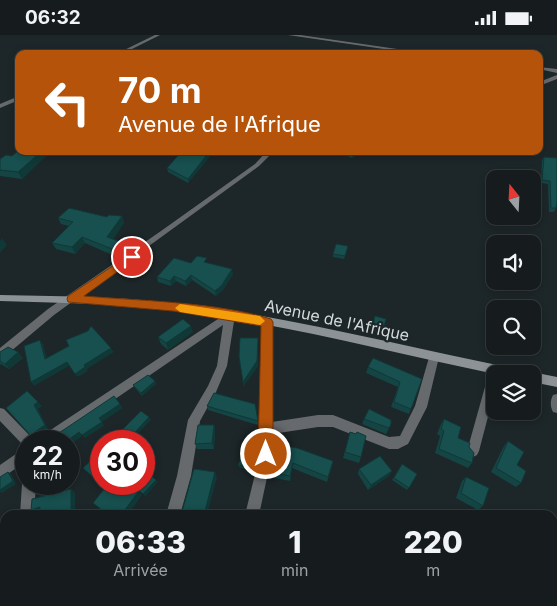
<!DOCTYPE html>
<html lang="fr">
<head>
<meta charset="utf-8">
<style>
  :root { --surface:#161c1e; --page:#23292b; --text:#f1f3f6; --muted:#9ea1a4; --line:#353a3c }
  body { margin:0; font-family:Inter,sans-serif; background:var(--page); color:var(--text); height:100vh; display:flex; flex-direction:column; font-size:19px; white-space:nowrap }
  * { box-sizing:border-box; margin:0 }
  p { font-size:16px; color:var(--muted) }
  .icon { flex:none; width:28px; height:28px; fill:none; stroke:currentColor; stroke-width:2; stroke-linecap:round; stroke-linejoin:round }
  .map { position:relative; flex:1; overflow:hidden }
  .side { position:absolute; left:0px; top:475px; width:558px; height:96px; display:flex; flex-direction:column; background:var(--surface); border-radius:15px 15px 0 0; box-shadow:0 2px 8px #0003,0 0 0 1px var(--line) }
  .side>* { flex:none }
  .guide { position:absolute; left:15px; top:15px; width:528px; height:105px; border-radius:10px; box-shadow:0 2px 8px #0003,0 0 0 1px var(--line); background:#b45309; color:#fff; overflow:hidden }
  .needle { width:32px; rotate:342deg }
  .buttons { position:absolute; left:486px; top:135px; display:grid; gap:10px }
  .buttons a { display:grid; place-items:center; width:55px; height:55px; border-radius:10px; background:var(--surface); box-shadow:0 2px 8px #0003,0 0 0 1px var(--line); font-size:25px }
  .speed { position:absolute; left:15px; top:395px; display:flex; gap:10px; font-size:25px; font-weight:700; text-align:center }
  .speed>* { display:grid; place-content:center; width:65px; height:65px; border-radius:50%; background:var(--surface); box-shadow:0 2px 8px #0003,0 0 0 1px var(--line); line-height:1 }
  .speed small { font-size:12px; font-weight:400 }
  .speed .limit { border:8px solid #d22; background:#fff; color:#111 }
  .pin { position:absolute; display:grid; place-items:center; width:42px; height:42px; color:#fff; margin:-21px; border:2px solid #fff; border-radius:50%; box-shadow:0 1px 5px #0007 }
  .me { position:absolute; width:55px; margin:-28px; rotate:0deg; stroke-linejoin:round; filter:drop-shadow(0 0 4px #0008) }
  .turn { display:flex; align-items:center; gap:18px; height:105px; padding:0 20px; font-size:22px }
  .turn .icon { width:65px; height:65px; stroke-width:2.5 }
  .turn b { display:block; font-size:35px; line-height:42px }
  .eta { display:flex; justify-content:space-evenly; align-items:center; height:85px; text-align:center }
  .eta b { font-size:30px; font-weight:800; line-height:35px }
  .status { display:flex; justify-content:space-between; align-items:center; height:35px; padding:0 25px; background:var(--surface); direction:ltr }
  .status svg { height:14px; fill:currentColor }
  .map>svg:first-child { display:block }
  .lines { fill:none; stroke-linecap:round; stroke-linejoin:round }
  .minor { fill:#676a6d; fill-rule:evenodd }
  .secondary { fill:#8d9296; fill-rule:evenodd }
  .wall { fill:#144544 }
  .shaded-wall { fill:#103837 }
  .building { fill:#17504f; stroke:#103837 }
  .route { fill:#b45309; stroke:#753606 }
  .slow { fill:#f59e0b }
  .labels { text-anchor:middle; dominant-baseline:central; stroke-width:4.5; stroke-linejoin:round; paint-order:stroke }
  .street-label { font-size:16px; fill:#d3d9da; stroke:#1d2628 }
</style>
</head>
<body>
<div class="status"><b>06:32</b><svg viewBox="0 0 49 12"><path d="M0 12V9h3v3zM5 12V6h3v6zM10 12V3h3v9zM15 12V0h3v12zM26 1h20v11H26zM47 4h2v5h-2z"/></svg></div>
<div class="map">
<svg width="557" height="571" viewBox="0 0 557 571">
  <rect width="100%" height="100%" fill="#1d2628"/>
  <g class="lines">
    <path class="minor" d="M155 0H160L122 19H116Z
      M288 0H300L432 19H418Z
      M539 32 557 34V38L539 34Z
      M557 40V44L539 51V47Z
      M19 61V65L0 73V69Z
      M267 116H274L259 131 54 280 4 322 0 323V313L48 274 161 196 255 129Z
      M230 276 235 280 227 331 216 357 200 386 191 441 180 480H166L177 441 188 385 208 351 217 331 223 290 54 406H38L40 402Z
      M267 283 271 284 272 287V387L318 380H333L389 402 400 401 415 371 430 319 434 318 438 319 439 322 427 372 408 409 398 414H389L333 392H318L272 399V419L259 480H245L260 419 262 287 263 284Z
      M495 329 499 331 500 334 499 339H495V355L479 416 477 420 473 422 469 420 467 416 490 334 491 331Z
      M557 359V378L553 377C550 371 550 366 553 360Z
      M0 373 4 374 31 402 33 406H26V412L23 410 0 386Z
      M26 412V441L21 440 18 432 0 444V430Z
      M24 444H26V449H36L34 480H20L22 449Z
      M5 538V566H43L45 571H0V540Z
      M122 566H139L137 571H120Z
      M166 566H182L180 571H164Z
      M235 566H251V571H235Z"/>
    <path class="secondary" d="M0 260C67 261 134 262 200 271 306 286 411 313 516 334L520 336 521 339H495C397 319 300 293 201 279 134 269 67 268 0 266Z
      M532 337 557 342V352L532 347V339H528Z"/>
  </g>
  <path class="wall" d="M336 116H363L352 123Z
    M12 121H46L22 144 0 141V124Z
    M210 121 188 148 168 137 167 133Z
    M544 122 556 173 554 177H549L548 149 541 148 542 125Z
    M122 181 124 188 113 204 127 209 129 216 119 223 85 208 75 219 56 214 52 208 69 191 61 189 58 183Z
    M347 215 344 224 333 222V219Z
    M191 228H208L233 239 223 255 216 261 192 245 186 251 176 246 171 251 158 247 157 242Z
    M375 281 386 284 382 299 371 295Z
    M193 297 168 315 161 309 158 302Z
    M0 317H18L23 323 9 334 1 329 0 330Z
    M368 332 422 344 409 379 391 372 398 352 366 338Z
    M155 346 156 349 142 361 135 353 133 350Z
    M207 371 258 386V390L208 375Z
    M364 384 391 389 386 399 362 389Z
    M444 384 458 403 469 412 472 428 468 433 435 418 440 401 437 399 441 389Z
    M214 390 215 395 214 414H197L195 409Z
    M350 397 361 422 359 428 343 423Z
    M508 406 517 430 521 448 516 452 491 437 504 411Z
    M275 409 332 431 327 447 292 433 290 446 269 442V437Z
    M257 421 251 436 239 432 238 430Z
    M402 429 417 439 407 455 392 445Z
    M359 434 389 441 368 455 358 439Z
    M466 442 483 471 478 475 456 463 462 446Z
    M402 566H428L427 571H400Z"/>
  <path class="shaded-wall" d="M42 116H44L46 121 22 144 18 137Z
    M355 116H363L352 123 353 117Z
    M209 117 210 121 188 148V144Z
    M122 181 124 188 110 208 107 202Z
    M82 202 85 208 75 219 72 212Z
    M2 203 7 210 0 218V206Z
    M127 209 129 216 119 223 117 216Z
    M232 234 233 239 223 255 216 261 215 256Z
    M191 240 192 245 186 251 185 246Z
    M174 241 176 246 171 251 170 246Z
    M191 291 193 297 168 315 166 308Z
    M258 303V332L243 352V347Z
    M40 305 43 309 48 328 45 324Z
    M111 313 114 317 87 334 88 336 78 342 75 339 84 330Z
    M18 317 23 323 9 334 5 329Z
    M67 327 69 331 34 351 31 347Z
    M155 346 156 349 142 361 141 358Z
    M38 367 42 371 38 374 48 394 39 400 36 406 32 403 34 370Z
    M120 369 123 373 102 387 99 383Z
    M149 382 151 385 131 406H127Z
    M102 387 104 391 85 403 82 400Z
    M214 390 215 395 214 414 212 408Z
    M79 397 82 401 69 411V406H67Z
    M256 418 257 421 251 436V433Z
    M392 436 389 441 368 455 371 450Z
    M8 437 11 439 16 449 2 458 0 457V455Z
    M215 437 217 442 207 480H204Z
    M156 445 158 447 145 462 143 459Z
    M71 454 75 458V480H71Z
    M139 456 142 460 128 480H121Z
    M40 472 45 476 36 478 31 475Z
    M98 566H101L98 571H95Z
    M153 566 155 567 152 571H150Z"/>
  <path class="building" d="M19 115V116H42L18 137 0 135V124L6 120 12 121Z
    M182 116 209 117 188 144 167 133Z
    M544 122 557 123V166L556 173H551L550 146 542 145Z
    M69 173 107 182 109 180 122 181 107 202 127 209 117 216 82 202 72 212 52 208 73 187 58 183Z
    M336 209 348 211 345 221 333 219Z
    M197 221 207 223 204 227 232 234 222 250 215 256 191 240 185 246 174 241 170 246 157 242 174 223 191 228Z
    M375 281 386 284 383 295 372 292Z
    M183 284 191 291 166 308 158 302Z
    M91 291 111 313 84 330 85 332 75 339 67 327 31 347 24 311 40 305 45 324 69 311 66 305 88 296Z
    M240 303H258L257 326 243 347 239 321Z
    M8 312 18 317 5 329 0 326V317Z
    M373 323 422 344 411 374 394 367 400 347 368 332Z
    M148 340 155 346 141 358 133 350Z
    M27 356 38 367 34 370 45 390 35 397 32 403 50 404 114 361 120 369 99 383 102 387 82 400 79 397 67 406H26V427L24 424V404H30L31 401 6 373Z
    M214 358 255 369 258 386 207 371Z
    M369 374 391 385V389L389 393 364 384Z
    M141 376 149 382 127 406H111Z
    M444 384 461 392 458 403 470 408 469 412 474 418 472 428 439 414 444 396 441 394Z
    M198 390H214L212 408 195 409Z
    M350 397 356 399 357 397 366 401 361 422 345 417Z
    M508 406 524 417 517 430 526 436 521 448 496 433Z
    M275 409 297 413 333 426 328 442 293 428 290 441 269 437Z
    M244 415 256 418 251 433 238 430Z
    M99 418 101 420V449H130L139 456 121 480H106L107 479 93 468 105 453 83 433Z
    M380 421 392 436 371 450 359 434Z
    M402 429 417 439 409 453 394 443Z
    M194 434 215 437 204 480H181Z
    M8 437 13 446 0 455V442Z
    M147 437 156 445 143 459 134 452 137 449H144V441Z
    M466 442 489 453 483 471 461 458Z
    M71 454V480H39L40 472 31 475 32 464Z
    M556 489H557V495L552 506V493Z
    M552 527 557 532V535L552 541Z
    M5 551V563H3V555Z
    M72 566H98L95 571H70Z
    M140 566H153L150 571H137Z
    M194 566H227L229 567 227 571H192Z
    M311 566H313L318 571H307Z
    M405 566H428L427 571H403Z"/>
  <path class="route" d="M132 218 135 219V224L84 261C142 266 216 267 271 284L273 287V419L271 424 266 426 261 424 258 419 261 291 173 276 68 267 67 264 68 261Z"/>
  <path class="slow" d="M180 269 260 281 265 286 260 290 180 277 175 273Z"/>
  <g class="labels">
    <g class="street-label">
      <text transform="translate(337 285) rotate(12)">Avenue de l'Afrique</text>
    </g>
  </g>
</svg>
<div class="buttons">
<a><svg class="needle" viewBox="-14 -14 28 28"><path d="M0-13l5 13h-10z" fill="#e53935"/><path d="M0 13l5-13h-10z" fill="#9ea1a4"/></svg></a>
<a><svg class="icon" aria-label="sound" viewBox="0 0 24 24"><path d="M4 9h4l5-4v14l-5-4H4zM17 9q2 3 0 6"/></svg></a>
<a><svg class="icon" aria-label="search" viewBox="0 0 24 24"><circle cx="10" cy="10" r="6"/><path d="M15 15l6 6"/></svg></a>
<a><svg class="icon" aria-label="layers" viewBox="0 0 24 24"><path d="M12 4l9 5-9 5-9-5zM3 14l9 5 9-5"/></svg></a>
</div>
<div class="speed"><div>22<small>km/h</small></div><div class="limit">30</div></div>
<div class="pin" style="left:132px;top:222px;background:#d93025"><svg class="icon" aria-label="arrive" viewBox="0 0 24 24"><path d="M6 21V4h12l-3 4 3 4H6"/></svg></div>
<svg class="me" style="left:266px;top:419px" viewBox="-20 -20 40 40"><circle r="17" fill="#b45309" stroke="#fff" stroke-width="3"/><path d="M0-11L8 9 0 5-8 9z" fill="#fff"/></svg>
<div class="guide">
<div class="turn"><svg class="icon" aria-label="left" viewBox="0 0 24 24"><path d="M17 20v-9H6M10 6l-5 5 5 5"/></svg><div><b>70 m</b>Avenue de l'Afrique</div></div>
</div>
<section class="side">
<div class="eta">
<div><b>06:33</b><p>Arrivée</p></div>
<div><b>1</b><p>min</p></div>
<div><b>220</b><p>m</p></div>
</div>
</section>
</div>
</body>
</html>
